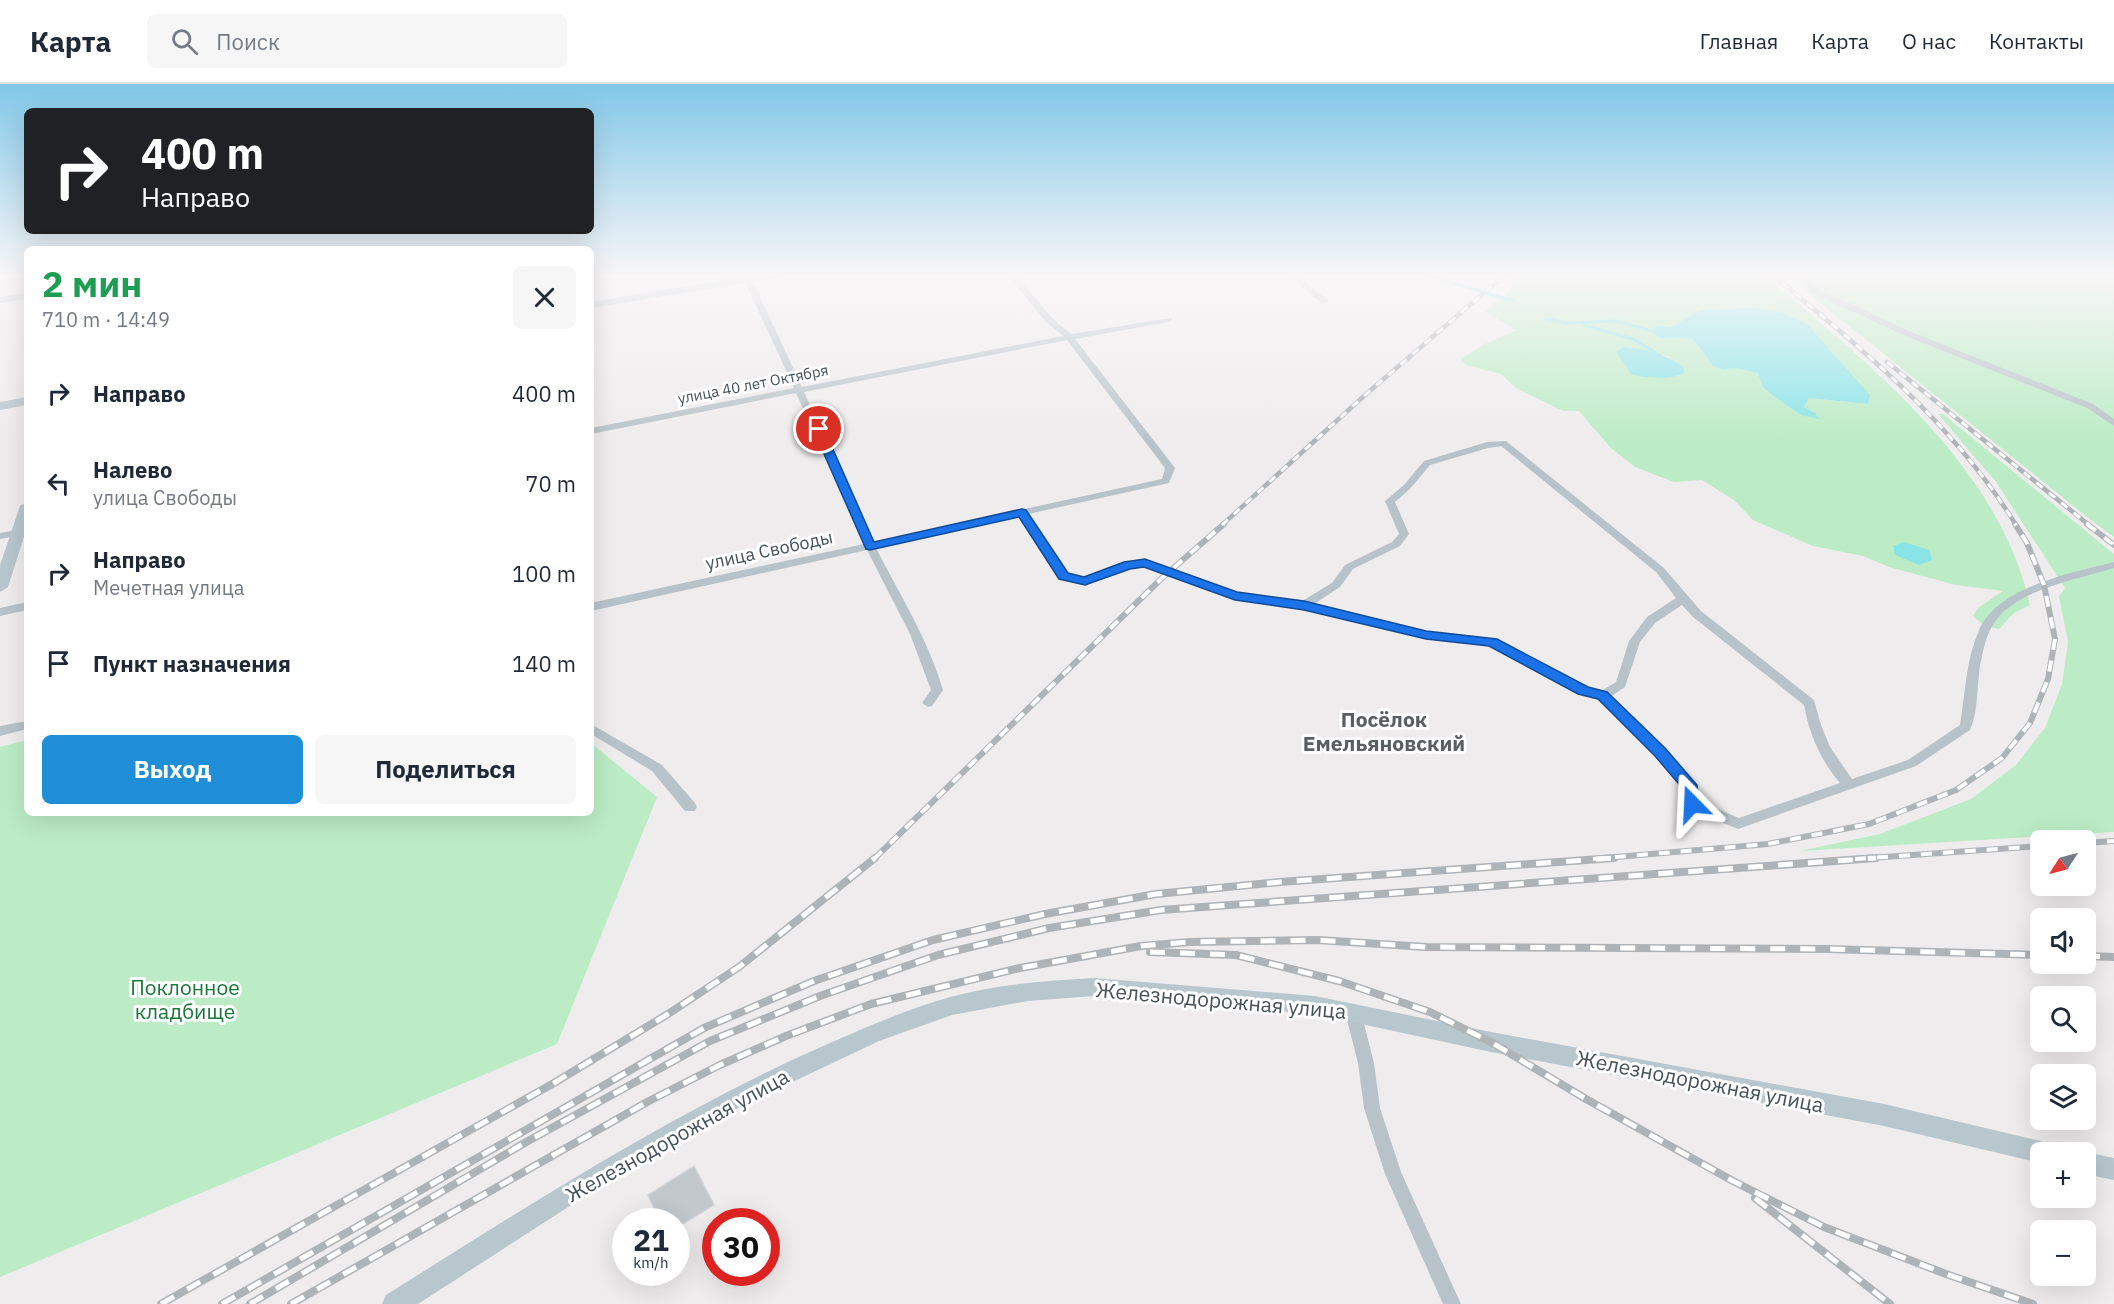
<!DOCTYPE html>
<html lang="ru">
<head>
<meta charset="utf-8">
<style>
  :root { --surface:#fff; --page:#f6f6f7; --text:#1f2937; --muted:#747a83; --line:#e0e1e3; --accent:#1f8ed6 }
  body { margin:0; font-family:"IBM Plex Sans",sans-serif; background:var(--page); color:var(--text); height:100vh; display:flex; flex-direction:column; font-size:22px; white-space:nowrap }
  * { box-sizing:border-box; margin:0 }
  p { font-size:20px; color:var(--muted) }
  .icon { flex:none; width:33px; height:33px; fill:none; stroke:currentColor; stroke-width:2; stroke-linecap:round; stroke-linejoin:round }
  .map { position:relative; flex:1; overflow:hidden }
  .details { position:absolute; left:24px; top:162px; width:570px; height:570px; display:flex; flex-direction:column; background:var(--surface); border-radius:9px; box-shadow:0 6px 24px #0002 }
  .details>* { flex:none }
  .guide { position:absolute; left:24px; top:24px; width:570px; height:126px; border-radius:9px; box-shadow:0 6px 24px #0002; background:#202124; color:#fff; overflow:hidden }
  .needle { width:39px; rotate:234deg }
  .tools { position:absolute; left:2030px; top:746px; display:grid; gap:12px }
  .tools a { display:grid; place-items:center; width:66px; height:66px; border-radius:9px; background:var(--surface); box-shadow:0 6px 24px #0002; font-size:30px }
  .speed { position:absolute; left:612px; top:1124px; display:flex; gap:12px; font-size:30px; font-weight:700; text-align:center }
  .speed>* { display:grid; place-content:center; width:78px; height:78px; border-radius:50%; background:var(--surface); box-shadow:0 6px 24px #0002; line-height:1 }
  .speed small { font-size:15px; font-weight:400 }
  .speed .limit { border:9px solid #d22; background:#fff; color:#111 }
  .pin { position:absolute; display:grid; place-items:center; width:51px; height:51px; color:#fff; margin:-26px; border:3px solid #fff; border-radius:50%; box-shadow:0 2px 6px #0007 }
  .me { position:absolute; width:66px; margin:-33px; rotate:339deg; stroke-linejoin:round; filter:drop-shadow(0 0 4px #0008) }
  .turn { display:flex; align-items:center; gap:21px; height:126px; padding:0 18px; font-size:27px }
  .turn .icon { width:78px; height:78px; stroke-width:2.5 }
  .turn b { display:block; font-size:42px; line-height:51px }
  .round { display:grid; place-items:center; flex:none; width:63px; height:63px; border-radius:9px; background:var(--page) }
  .head { display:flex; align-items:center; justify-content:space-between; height:102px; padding:0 18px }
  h1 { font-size:36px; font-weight:800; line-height:45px; color:#1e9e55 }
  .button { display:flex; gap:12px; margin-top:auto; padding:12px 18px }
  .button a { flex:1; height:69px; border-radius:9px; background:var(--accent); color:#fff; font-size:24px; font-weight:800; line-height:69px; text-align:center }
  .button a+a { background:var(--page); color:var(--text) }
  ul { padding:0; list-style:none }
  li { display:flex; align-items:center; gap:18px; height:90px; padding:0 18px }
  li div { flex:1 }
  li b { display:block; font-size:22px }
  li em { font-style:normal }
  header { display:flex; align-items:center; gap:36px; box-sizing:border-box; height:84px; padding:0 30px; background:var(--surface); border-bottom:2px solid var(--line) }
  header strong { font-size:28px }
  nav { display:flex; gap:33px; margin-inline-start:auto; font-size:21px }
  .search { width:420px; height:54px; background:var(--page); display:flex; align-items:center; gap:15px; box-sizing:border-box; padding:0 21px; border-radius:9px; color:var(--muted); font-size:22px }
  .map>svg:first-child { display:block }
  .green { fill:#bbecc5; fill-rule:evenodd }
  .water { fill:#89e4e8 }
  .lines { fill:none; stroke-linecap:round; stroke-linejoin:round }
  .stream { stroke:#89e4e8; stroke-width:3 }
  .building { fill:#c3c8cc; stroke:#d0d4d8; stroke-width:1.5 }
  .street { fill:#b8c3c9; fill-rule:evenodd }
  .secondary { fill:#b8c6ce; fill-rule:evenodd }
  .rail-far2-casing { stroke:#aeb3b7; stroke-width:4.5 }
  .rail-far1-casing { stroke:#aeb3b7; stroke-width:6 }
  .rail-casing { stroke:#aeb3b7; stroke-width:8 }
  .rail-far2 { stroke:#fff; stroke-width:3; stroke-dasharray:8; stroke-linecap:butt }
  .rail-far1 { stroke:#fff; stroke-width:4; stroke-dasharray:11; stroke-linecap:butt }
  .rail { stroke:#fff; stroke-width:5; stroke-dasharray:15; stroke-linecap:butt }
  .route { fill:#1a73e8; stroke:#114b97; stroke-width:1.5 }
  .labels { text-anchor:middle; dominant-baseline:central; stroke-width:6; stroke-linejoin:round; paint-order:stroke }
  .far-street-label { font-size:15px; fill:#455359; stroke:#fff }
  .street-label { font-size:18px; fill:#455359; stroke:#fff }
  .quarter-label { font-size:21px; font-weight:bold; fill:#595e61; stroke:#fff }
  .near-park-label { font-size:21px; fill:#197738; stroke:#fff }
  .near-street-label { font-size:21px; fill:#455359; stroke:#fff }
</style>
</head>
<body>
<header>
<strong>Карта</strong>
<div class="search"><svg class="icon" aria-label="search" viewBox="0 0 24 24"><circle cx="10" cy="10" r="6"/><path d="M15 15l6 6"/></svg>Поиск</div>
<nav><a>Главная</a><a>Карта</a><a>О нас</a><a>Контакты</a></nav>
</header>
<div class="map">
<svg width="2114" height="1220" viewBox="0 0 2114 1220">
  <rect width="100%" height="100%" fill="#efeced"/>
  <path class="green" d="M1521 189H1762C1868 280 1998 379 2030 521L2014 529 1999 545 1985 542 1973 532 1978 524 2003 507 1956 501 1889 483 1863 472 1813 462 1753 436 1734 416 1702 396 1674 398 1635 383 1611 364 1579 327H1563L1516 304 1501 290 1466 281 1461 275 1483 261 1517 246 1484 227 1505 213ZM1657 242 1672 243 1867 320 1809 314 1804 323 1815 329 1801 331 1762 304 1758 289 1738 283 1723 285 1713 282 1693 255 1661 254ZM1623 263C1640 264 1655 270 1672 273L1632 291Z
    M1783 189H2114V453L2091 436Z
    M1938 330H1943L2114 470V748L1800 767 1880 750 1971 715 2016 681 2045 644 2062 600 2068 558 2059 512 2065 504 1996 398Z
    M27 656V729H591V659L657 713 557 960 0 1193V663Z"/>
  <path class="water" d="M1755 224 1781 228 1807 240 1870 311 1868 320 1809 314 1804 323 1815 329 1819 335 1801 331 1776 314 1762 303 1758 289 1738 284 1723 285 1713 282 1693 255 1661 254 1649 246 1657 242 1672 243 1700 226Z
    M1623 263C1642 264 1669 271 1683 283L1684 289C1668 297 1650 293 1632 291L1616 268Z
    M1904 458 1929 466 1932 476 1919 481 1895 471 1893 462Z"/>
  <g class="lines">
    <path class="stream" d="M1426 189 1445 197 1514 217
      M1546 235 1567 239 1616 237 1649 246
      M1584 241 1633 255 1660 271"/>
  </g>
  <path class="building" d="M694 1082 714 1121 676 1144V1137H660L648 1111Z"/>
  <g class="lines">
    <path class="street" d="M741 189H749L802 303 1063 252 1046 238 1006 189H1014L1052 234 1071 250 1171 234 1172 236 1168 238 1075 255 1175 384 1169 399 1028 430 1068 489 1084 493 1124 479 1145 476 1237 509 1302 517 1332 499 1345 481 1392 458 1399 450 1385 417 1404 401 1424 377 1487 358 1506 357 1664 484 1701 527 1814 616 1821 641 1830 663 1852 695 1908 676 1960 641C1965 609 1966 576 1979 546 1998 502 2072 489 2114 478V484C2079 495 2020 505 1997 535 1986 548 1983 567 1980 582 1977 601 1978 630 1970 646L1916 682 1738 745 1687 724 1685 705 1656 671 1598 615 1579 609 1490 562 1426 555 1304 525 1235 516 1144 482 1130 484 1085 500 1060 494 1019 432 876 464C900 511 928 555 943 606L932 622 928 623 922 619 931 606 910 550 867 466 591 527V519L864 460 796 309 591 350V344L794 304ZM1067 256 1165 384 1162 395 873 458 804 308ZM1501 362 1656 488 1676 514 1647 533 1629 557 1616 598 1601 607 1587 603 1496 555 1426 547 1314 520 1340 503 1353 485 1400 462 1409 450 1395 418 1410 405 1430 381 1488 364ZM1682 521 1693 533 1804 621C1809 650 1821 677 1840 699L1739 734 1698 717 1696 701 1664 665 1610 613 1625 603 1640 558 1655 539Z
      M1284 189H1293L1329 217 1322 219Z
      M1797 189H1805L1818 205 1914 249 2093 320 2114 335V342L2087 324 1908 253 1812 209Z
      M27 444V450L0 455V449Z
      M27 518V526L0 532V524Z
      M27 637V645L0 652V642Z
      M591 640 662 681 695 719 697 723 695 727H685L652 687 591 650Z
      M1353 921 1358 923 1361 928 1374 979 1380 1024 1401 1088 1461 1220H1443L1385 1090 1364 1024 1358 979 1345 928 1348 923Z"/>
    <path class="secondary" d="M766 189H791L786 192 591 224V218Z
      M27 209V215L0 219V213Z
      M27 313V321L0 326V318Z
      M27 418V443L8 503 0 508V481L20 422Z
      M1094 894 1315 912 1491 948 1884 1020 2040 1057 2048 1060 2051 1068H2040V1079L1884 1042 1491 968 1315 930 1094 912 1028 917 952 931 879 957 740 1023 579 1116 418 1220H382L386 1211C518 1128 649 1044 790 977 843 953 895 929 950 913 996 900 1046 897 1094 894Z
      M2084 1068H2085L2114 1074V1096L2085 1090Z"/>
    <defs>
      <path id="rail-far2" d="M1770 189C1861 263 1954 340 2016 441
        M1887 278 2089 441
        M1222 441 1364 312 1507 189"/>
      <path id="rail-far1" d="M2087 440 2114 461
        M2085 759 2114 757
        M874 775 1162 494 1224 440
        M1593 775 1768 760 1869 740 1956 706 2002 674 2030 639 2048 595 2055 555 2044 501 2027 459 2015 440
        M1855 775 2040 762"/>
      <path id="rail" d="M1150 868 1236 871 1339 897 1430 928 1491 958 1586 1015 1733 1097 1824 1143 1946 1190 2033 1220
        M2085 872 2114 873
        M1755 1114 1890 1220
        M161 1220 554 999 668 930 739 883 875 774
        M222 1220 704 944 814 897 933 856 1045 830 1156 810 1280 798 1614 774
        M250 1220 528 1057 710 957 820 912 938 871 1049 844 1161 826 1876 774
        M291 1220 649 1017 720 981 786 952 871 920 1020 884 1141 862 1190 858 1318 856 1426 863 1827 865 2040 871"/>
    </defs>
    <use href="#rail-far2" class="rail-far2-casing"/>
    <use href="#rail-far1" class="rail-far1-casing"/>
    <use href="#rail" class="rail-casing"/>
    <use href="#rail-far2" class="rail-far2"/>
    <use href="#rail-far1" class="rail-far1"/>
    <use href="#rail" class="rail"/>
  </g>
  <linearGradient id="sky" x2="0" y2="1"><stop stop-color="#82c7e8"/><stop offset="0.53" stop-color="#f8f6f7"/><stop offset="1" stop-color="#f8f6f7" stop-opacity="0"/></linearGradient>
  <rect width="2114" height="360" fill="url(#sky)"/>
  <path class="route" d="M819 342 824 345 874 458 1022 425 1026 426 1068 489 1084 493 1124 478 1145 475 1237 508 1304 517 1426 547 1497 555 1588 603 1607 608 1665 664 1697 701 1699 720 1697 724H1686L1684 706 1655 672 1598 615 1578 610 1489 562 1426 555 1304 526 1235 516 1144 483 1130 485 1085 501 1059 495 1019 433 870 466 866 465 813 345Z"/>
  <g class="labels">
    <g class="far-street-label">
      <text transform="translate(753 300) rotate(-11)">улица 40 лет Октября</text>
    </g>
    <g class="street-label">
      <text transform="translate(769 466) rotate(-12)">улица Свободы</text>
    </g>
    <g class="quarter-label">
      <text x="1384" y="635">Посёлок<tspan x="1384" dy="24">Емельяновский</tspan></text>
    </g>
    <g class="near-park-label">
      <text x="185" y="903">Поклонное<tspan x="185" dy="24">кладбище</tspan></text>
    </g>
    <g class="near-street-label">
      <text transform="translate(1221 916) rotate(5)">Железнодорожная улица</text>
      <text transform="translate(1700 997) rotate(11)">Железнодорожная улица</text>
      <text transform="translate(677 1051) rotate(-29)">Железнодорожная улица</text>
    </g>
  </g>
</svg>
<div class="tools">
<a><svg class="needle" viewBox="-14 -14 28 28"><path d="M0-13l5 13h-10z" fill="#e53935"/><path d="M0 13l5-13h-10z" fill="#747a83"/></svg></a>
<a><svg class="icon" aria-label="sound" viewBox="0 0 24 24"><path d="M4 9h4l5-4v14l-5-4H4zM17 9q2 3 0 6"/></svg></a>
<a><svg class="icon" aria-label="search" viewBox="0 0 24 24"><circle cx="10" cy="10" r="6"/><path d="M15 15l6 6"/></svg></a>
<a><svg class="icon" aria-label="layers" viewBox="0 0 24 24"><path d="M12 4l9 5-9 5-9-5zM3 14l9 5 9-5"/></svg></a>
<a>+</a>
<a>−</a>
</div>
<div class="speed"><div>21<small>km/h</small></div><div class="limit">30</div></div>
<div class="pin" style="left:819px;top:345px;background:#d93025"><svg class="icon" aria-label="arrive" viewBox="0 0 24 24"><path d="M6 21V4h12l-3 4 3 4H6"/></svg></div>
<svg class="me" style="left:1692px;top:720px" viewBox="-20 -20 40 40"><path d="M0-17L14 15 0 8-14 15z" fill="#1a73e8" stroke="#fff" stroke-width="4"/></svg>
<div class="guide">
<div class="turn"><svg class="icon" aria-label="right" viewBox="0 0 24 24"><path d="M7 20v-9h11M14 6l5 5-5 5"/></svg><div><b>400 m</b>Направо</div></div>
</div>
<section class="details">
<div class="head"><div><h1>2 мин</h1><p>710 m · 14:49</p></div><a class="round"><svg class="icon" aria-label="close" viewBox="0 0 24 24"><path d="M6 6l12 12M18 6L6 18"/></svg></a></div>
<ul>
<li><svg class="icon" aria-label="right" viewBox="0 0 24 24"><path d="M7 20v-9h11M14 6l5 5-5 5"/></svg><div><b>Направо</b></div><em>400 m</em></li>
<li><svg class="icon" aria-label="left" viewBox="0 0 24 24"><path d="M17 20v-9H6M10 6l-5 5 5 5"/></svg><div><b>Налево</b><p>улица Свободы</p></div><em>70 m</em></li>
<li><svg class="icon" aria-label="right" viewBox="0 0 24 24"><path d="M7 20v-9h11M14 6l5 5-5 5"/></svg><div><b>Направо</b><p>Мечетная улица</p></div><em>100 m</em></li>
<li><svg class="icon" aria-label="arrive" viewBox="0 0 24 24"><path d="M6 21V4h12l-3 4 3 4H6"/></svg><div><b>Пункт назначения</b></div><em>140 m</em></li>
</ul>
<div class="button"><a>Выход</a><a>Поделиться</a></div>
</section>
</div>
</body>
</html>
